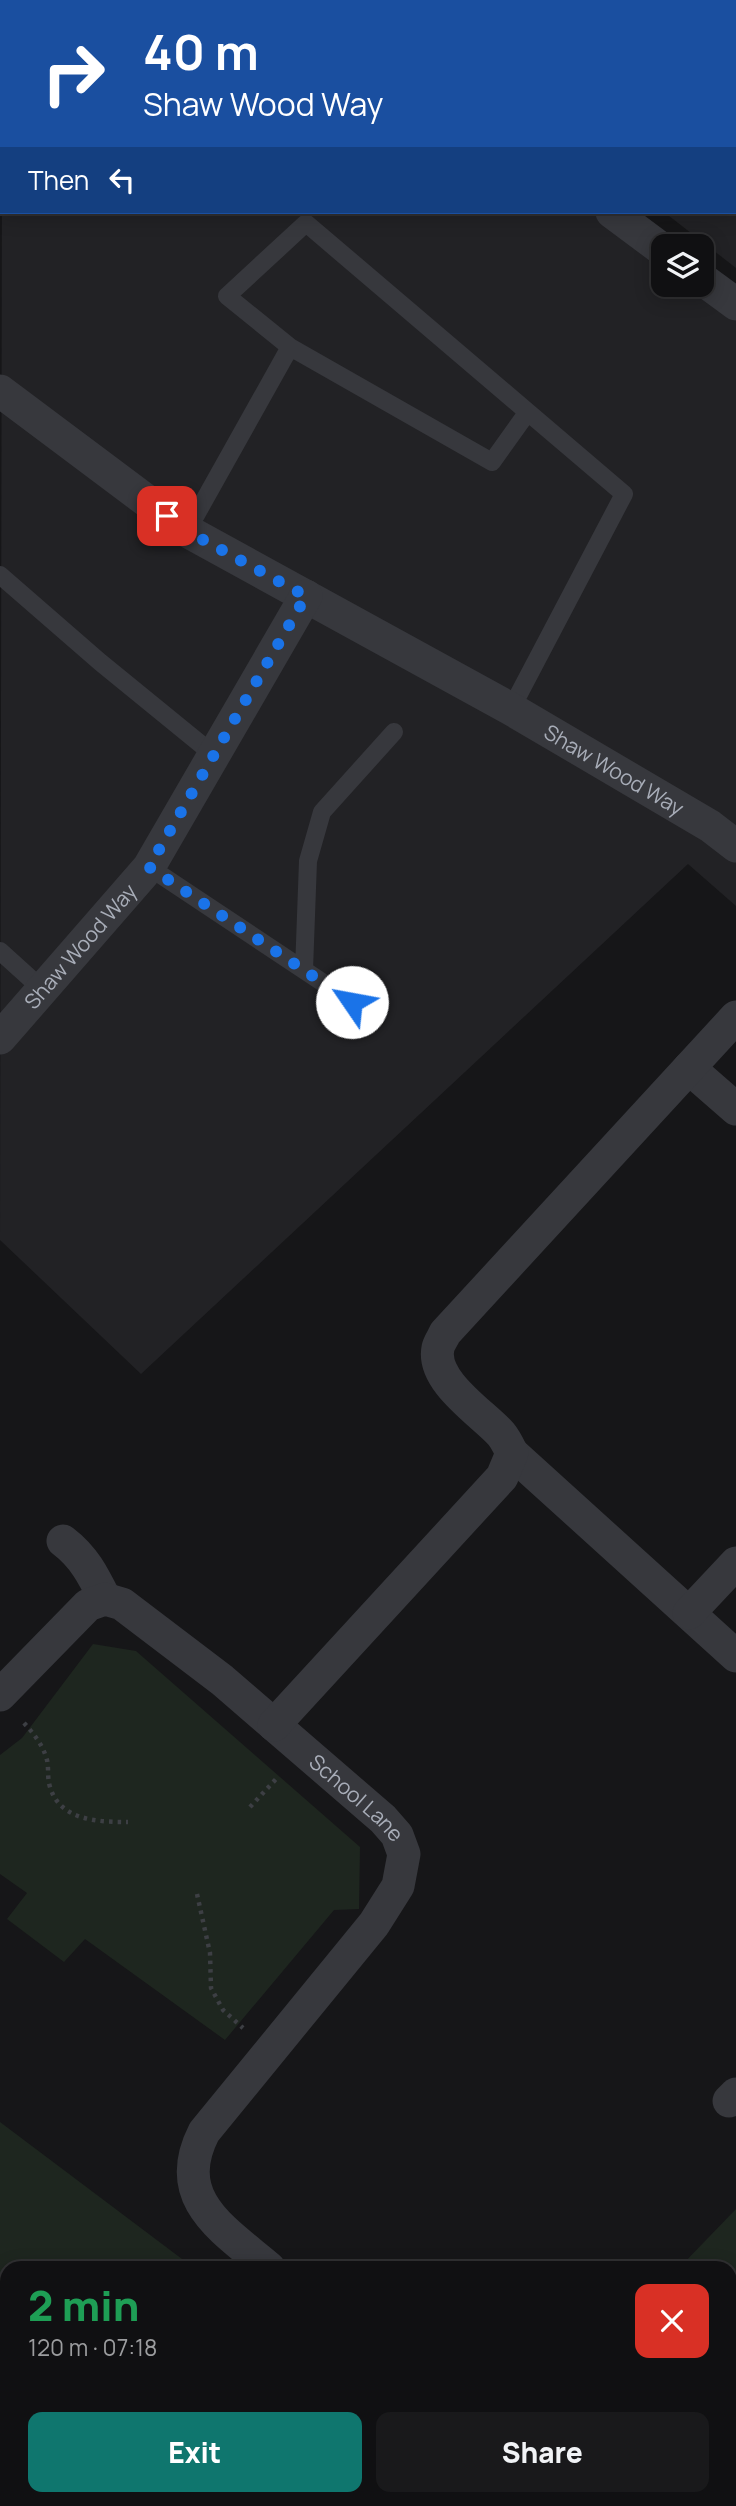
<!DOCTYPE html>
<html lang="en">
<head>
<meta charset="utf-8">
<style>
  :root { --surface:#101012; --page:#19191b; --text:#f1f3f6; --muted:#9c9d9f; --line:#303032; --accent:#0f766e }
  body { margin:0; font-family:Manrope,sans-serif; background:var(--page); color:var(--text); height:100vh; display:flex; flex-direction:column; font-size:26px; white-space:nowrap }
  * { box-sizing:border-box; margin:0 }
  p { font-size:23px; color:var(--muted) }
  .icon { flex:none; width:38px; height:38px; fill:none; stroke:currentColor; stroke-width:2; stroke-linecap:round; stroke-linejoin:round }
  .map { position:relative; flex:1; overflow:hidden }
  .side { position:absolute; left:0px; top:2261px; width:737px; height:245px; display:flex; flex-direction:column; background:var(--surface); border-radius:21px 21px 0 0; box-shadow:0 4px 18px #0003,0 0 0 2px var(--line) }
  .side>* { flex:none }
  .banner { position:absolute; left:0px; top:0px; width:737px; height:214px; box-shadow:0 4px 18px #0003,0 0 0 2px var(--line); background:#1a4fa0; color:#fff; overflow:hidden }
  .tools { position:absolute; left:651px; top:234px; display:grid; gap:14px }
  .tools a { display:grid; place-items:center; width:63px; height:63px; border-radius:14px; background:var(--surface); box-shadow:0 4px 18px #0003,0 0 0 2px var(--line); font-size:35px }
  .pin { position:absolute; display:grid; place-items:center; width:60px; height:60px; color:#fff; margin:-30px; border-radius:14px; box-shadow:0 4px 10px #0006 }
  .me { position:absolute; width:77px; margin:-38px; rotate:303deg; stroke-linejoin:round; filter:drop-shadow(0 0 5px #0008) }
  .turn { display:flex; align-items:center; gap:24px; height:147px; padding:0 28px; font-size:32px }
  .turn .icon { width:91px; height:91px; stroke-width:2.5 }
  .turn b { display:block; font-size:49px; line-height:60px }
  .then { display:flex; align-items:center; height:66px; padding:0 28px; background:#0003; gap:14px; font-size:26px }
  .round { display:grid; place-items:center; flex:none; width:74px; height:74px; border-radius:14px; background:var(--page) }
  .overview { display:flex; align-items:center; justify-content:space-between; height:119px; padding:0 28px }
  h1 { font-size:42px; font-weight:800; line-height:52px; color:#1e9e55 }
  .button { display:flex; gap:14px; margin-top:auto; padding:14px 28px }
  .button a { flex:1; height:80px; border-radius:14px; background:var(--accent); color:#fff; font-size:28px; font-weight:800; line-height:80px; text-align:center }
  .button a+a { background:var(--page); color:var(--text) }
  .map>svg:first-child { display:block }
  .built { fill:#222225 }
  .green { fill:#1e261f }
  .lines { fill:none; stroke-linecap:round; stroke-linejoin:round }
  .path { stroke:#3d3f44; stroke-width:4.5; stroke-dasharray:3.5 5; stroke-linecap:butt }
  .service { stroke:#37383d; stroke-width:18 }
  .minor { stroke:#37383d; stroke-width:33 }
  .trunk { stroke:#5b5e65; stroke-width:38 }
  .route { stroke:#1a73e8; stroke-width:12; stroke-dasharray:0 21.6 }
  .labels { text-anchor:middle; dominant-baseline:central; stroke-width:5; stroke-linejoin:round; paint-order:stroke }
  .street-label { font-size:21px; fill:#a8adb8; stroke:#111113 }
</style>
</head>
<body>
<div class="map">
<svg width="736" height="2506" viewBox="0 0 736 2506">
  <rect width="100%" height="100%" fill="#161618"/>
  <path class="built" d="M396 0H736V268L664 212H735V2Z
    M2 149V212H612L663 250V285H702L736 304V906L688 864 141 1374 0 1240Z"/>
  <path class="green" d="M93 1644 136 1651 360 1847 359 1909 334 1910 225 2040 85 1939 64 1962 7 1919 27 1893 0 1874V1755L22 1738Z
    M0 2122 194 2268H7V2499H730V2268H679L736 2209V2506H0Z"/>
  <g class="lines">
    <path class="path" d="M224 2 226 0
      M24 1723C34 1734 43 1745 47 1760 49 1769 47 1778 50 1787 60 1821 99 1822 128 1822
      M250 1807 278 1777
      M197 1894 210 1953 211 1988 223 2010 243 2028"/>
    <path class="service" d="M521 0 523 2
      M735 64 736 63
      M290 347 492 462 527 413
      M187 531 290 347 227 296 306 223 624 494 511 709
      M0 575 100 662 214 755
      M149 867 352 1002
      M0 951 42 989
      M304 970 308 861 322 812 394 732"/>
    <g class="minor">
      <path d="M326 0 329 2"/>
      <path d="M612 212 663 250"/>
      <path d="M702 279 736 304"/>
      <path id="s1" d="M0 391 187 531 511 709 710 826 736 846"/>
      <path id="s2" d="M0 1038 149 867 306 596"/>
      <path d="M689 1068 736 1109"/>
      <path d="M512 1453 736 1656"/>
      <path d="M63 1541C84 1557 93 1575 105 1599"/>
      <path d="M689 1613 736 1563"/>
      <path id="s3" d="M0 1695 88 1605 105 1599 122 1604 222 1680 383 1819 397 1835 404 1854 398 1886 374 1924 204 2132C170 2199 223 2229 269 2268"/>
      <path d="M274 1725 502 1477 512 1453C509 1447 506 1440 501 1434 482 1413 431 1381 438 1348 439 1343 443 1338 445 1333L736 1017"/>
      <path d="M729 2101 736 2094"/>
    </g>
    <path class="trunk" d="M96 2 97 0
      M176 2 178 0
      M0 151 2 149"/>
  </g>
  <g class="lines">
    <path class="route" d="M167 516 187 531 306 596 149 867 352 1002"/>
  </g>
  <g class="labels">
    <g class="street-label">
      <text stroke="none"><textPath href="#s1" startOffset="723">Shaw Wood Way</textPath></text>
      <text stroke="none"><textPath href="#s2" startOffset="122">Shaw Wood Way</textPath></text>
      <text stroke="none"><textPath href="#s3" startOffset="466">School Lane</textPath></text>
    </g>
  </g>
</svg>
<div class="tools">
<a><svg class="icon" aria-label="layers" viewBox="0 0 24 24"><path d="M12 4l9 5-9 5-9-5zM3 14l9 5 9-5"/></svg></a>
</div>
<div class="pin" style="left:167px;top:516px;background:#d93025"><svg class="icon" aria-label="arrive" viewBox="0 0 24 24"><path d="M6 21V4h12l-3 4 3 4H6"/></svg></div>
<svg class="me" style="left:352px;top:1002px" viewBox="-20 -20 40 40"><circle r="19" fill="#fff"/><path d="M0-13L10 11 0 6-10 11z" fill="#1a73e8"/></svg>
<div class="banner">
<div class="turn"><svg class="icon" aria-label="right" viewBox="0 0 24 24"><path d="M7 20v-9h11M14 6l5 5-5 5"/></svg><div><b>40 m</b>Shaw Wood Way</div></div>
<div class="then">Then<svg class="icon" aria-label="left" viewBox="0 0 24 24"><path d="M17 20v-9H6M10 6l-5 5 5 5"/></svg></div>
</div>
<section class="side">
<div class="overview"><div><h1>2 min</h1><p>120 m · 07:18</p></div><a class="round" style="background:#d93025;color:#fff"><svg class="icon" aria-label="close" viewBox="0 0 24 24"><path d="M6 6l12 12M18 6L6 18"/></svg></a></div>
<div class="button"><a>Exit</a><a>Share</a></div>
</section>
</div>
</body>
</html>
